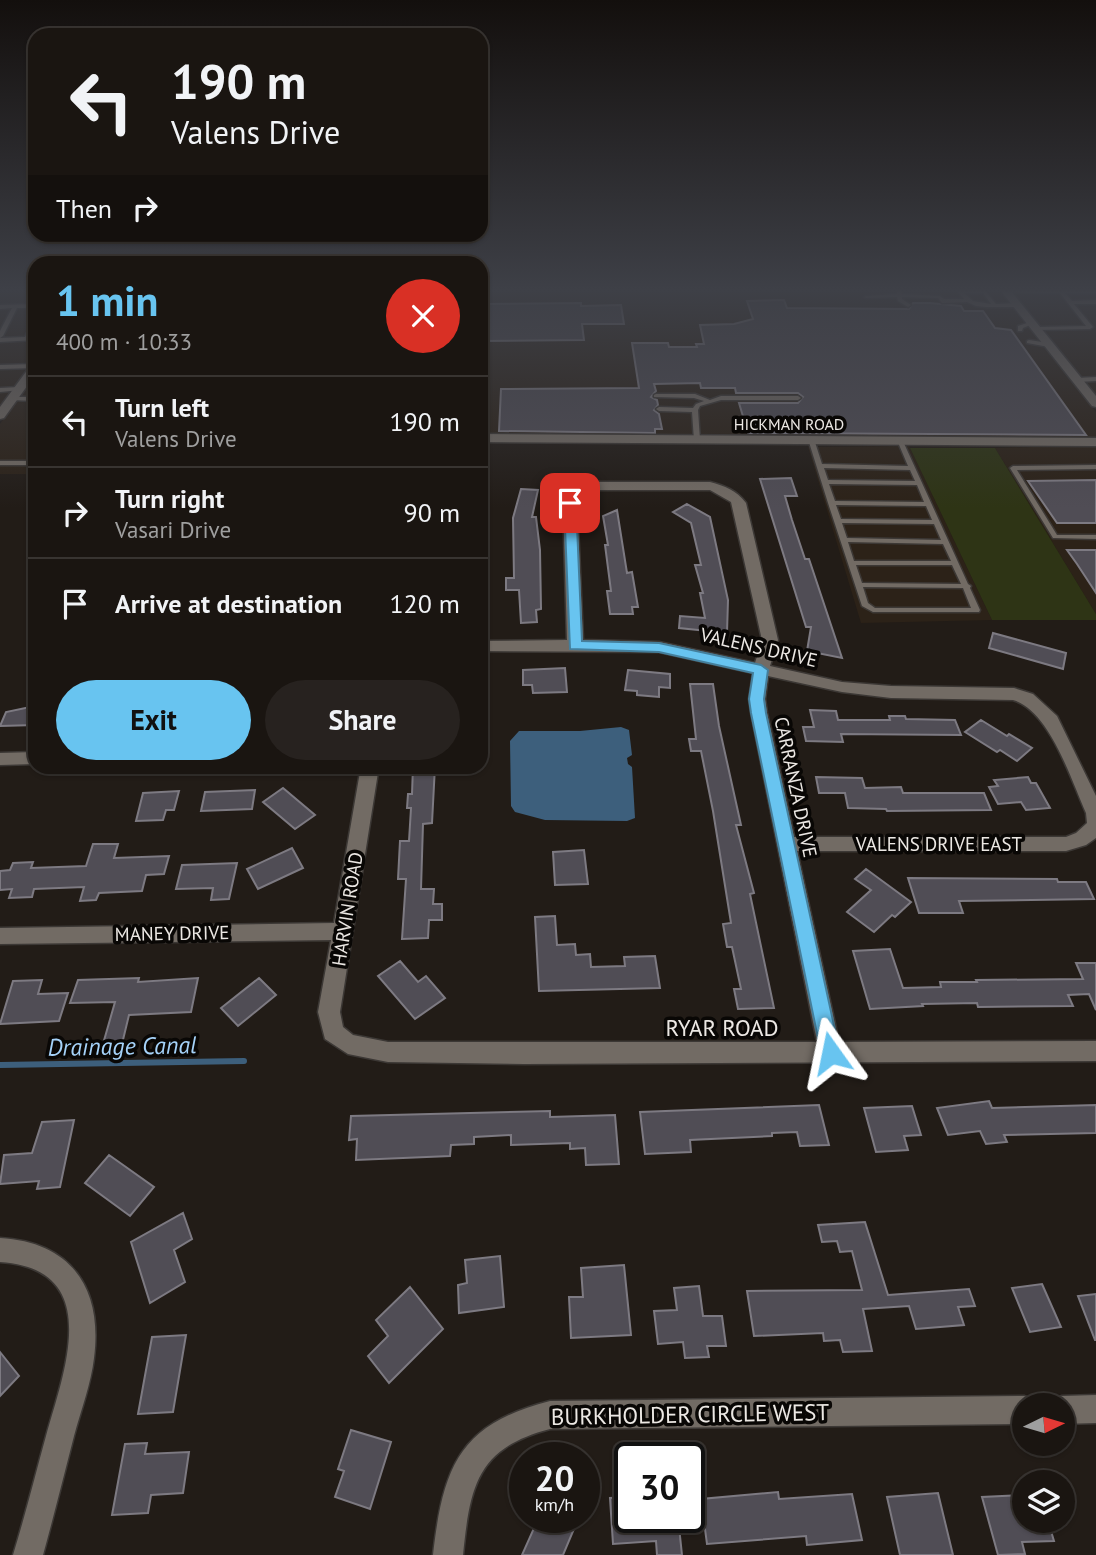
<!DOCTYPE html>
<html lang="en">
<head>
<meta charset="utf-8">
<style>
  :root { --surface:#1a1511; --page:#27221f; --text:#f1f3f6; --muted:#9f9f9f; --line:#383431; --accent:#68c4f0 }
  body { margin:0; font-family:"PT Sans",sans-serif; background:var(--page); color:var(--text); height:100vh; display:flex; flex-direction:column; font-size:26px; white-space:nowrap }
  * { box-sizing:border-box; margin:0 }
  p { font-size:23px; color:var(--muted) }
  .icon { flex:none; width:38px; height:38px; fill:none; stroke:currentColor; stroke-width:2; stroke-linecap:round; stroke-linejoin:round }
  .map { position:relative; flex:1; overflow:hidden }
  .panel { position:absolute; left:28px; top:256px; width:460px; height:518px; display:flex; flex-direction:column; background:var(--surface); border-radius:21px; box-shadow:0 2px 5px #0004,0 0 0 2px var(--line) }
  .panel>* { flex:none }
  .hud { position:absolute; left:28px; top:28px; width:460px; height:214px; border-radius:21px; box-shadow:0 2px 5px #0004,0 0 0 2px var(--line); background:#1a1511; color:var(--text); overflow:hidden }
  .needle { width:46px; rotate:85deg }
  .fabs { position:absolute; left:1012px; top:1393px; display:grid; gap:14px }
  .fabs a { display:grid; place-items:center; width:63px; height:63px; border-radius:50%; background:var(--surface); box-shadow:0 2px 5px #0004,0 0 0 2px var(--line); font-size:35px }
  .speed { position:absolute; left:509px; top:1442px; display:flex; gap:14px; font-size:35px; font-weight:700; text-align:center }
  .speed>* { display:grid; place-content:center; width:91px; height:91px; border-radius:50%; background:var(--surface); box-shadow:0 2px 5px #0004,0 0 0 2px var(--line); line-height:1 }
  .speed small { font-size:18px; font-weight:400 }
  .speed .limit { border:4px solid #111; border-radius:10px; background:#fff; color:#111 }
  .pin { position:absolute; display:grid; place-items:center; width:60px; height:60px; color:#fff; margin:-30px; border-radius:14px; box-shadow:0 4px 10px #0006 }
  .me { position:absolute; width:77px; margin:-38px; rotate:348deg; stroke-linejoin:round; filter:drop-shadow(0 0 5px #0008) }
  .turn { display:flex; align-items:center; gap:24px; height:147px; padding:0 28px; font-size:32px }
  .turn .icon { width:91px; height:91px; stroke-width:2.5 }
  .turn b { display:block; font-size:49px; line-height:60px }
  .then { display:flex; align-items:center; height:66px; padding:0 28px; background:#0003; gap:14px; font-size:26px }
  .round { display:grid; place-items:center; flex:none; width:74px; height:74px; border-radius:37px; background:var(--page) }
  .overview { display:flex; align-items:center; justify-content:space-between; height:119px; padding:0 28px }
  h1 { font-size:42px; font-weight:800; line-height:52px; color:var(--accent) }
  .button { display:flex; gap:14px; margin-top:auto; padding:14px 28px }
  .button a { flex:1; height:80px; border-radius:42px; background:var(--accent); color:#111; font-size:28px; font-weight:800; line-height:80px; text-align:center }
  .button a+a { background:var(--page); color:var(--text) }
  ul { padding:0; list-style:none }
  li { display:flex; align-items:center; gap:21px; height:91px; padding:0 28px; border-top:2px solid var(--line) }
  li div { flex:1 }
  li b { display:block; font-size:26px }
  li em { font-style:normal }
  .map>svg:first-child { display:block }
  .built { fill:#2c2218 }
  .green { fill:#2e3415 }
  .water { fill:#3d5f7c }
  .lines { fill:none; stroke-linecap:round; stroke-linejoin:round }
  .stream { stroke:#3d5f7c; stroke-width:6 }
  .building { fill:#504d55; stroke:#7d7a82; stroke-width:2 }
  .service-casing { stroke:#3c3835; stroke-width:3 }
  .minor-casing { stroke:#3c3835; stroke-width:3 }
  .service { fill:#726b64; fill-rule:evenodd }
  .minor { fill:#726b64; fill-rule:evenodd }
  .route { fill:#68c4f0; stroke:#447f9c; stroke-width:2 }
  .labels { text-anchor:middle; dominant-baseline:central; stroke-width:7; stroke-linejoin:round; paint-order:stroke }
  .far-street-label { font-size:16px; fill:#ece8e4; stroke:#090705 }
  .street-label { font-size:19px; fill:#ece8e4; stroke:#090705 }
  .near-street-label { font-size:23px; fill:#ece8e4; stroke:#090705 }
  .near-water-label { font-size:24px; font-style:italic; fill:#a5d2f9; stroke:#090705 }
</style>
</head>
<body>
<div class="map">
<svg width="1096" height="1555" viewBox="0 0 1096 1555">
  <rect width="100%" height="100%" fill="#221c17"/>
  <path class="built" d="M35 291V360L0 409V292Z
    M481 291H1002L1096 412V438L481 433Z
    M1010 291H1096V397Z
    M35 374V474H0V424Z
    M1096 445V614L995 448Z
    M909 446 992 620 861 623 808 447Z"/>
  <path class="green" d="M910 448H995L1096 614V620H992Z"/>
  <path class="water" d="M621 727 629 730 632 755 627 758 628 764 632 767 635 818 627 821 545 820 515 812 511 806 510 741 519 731H580Z"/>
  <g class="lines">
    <path class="stream" d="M0 1065 244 1061"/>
  </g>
  <path class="building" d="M784 300 787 308 909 309 913 303H930L961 306 964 311H983L995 328 1011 330 1086 435 748 433 739 403H798L803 397 798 393H736L735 388H701L700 383 654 384 656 391 651 397 657 400 658 405 654 410 659 414 662 429H655V433L499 431 501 389 639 388 632 343H668L669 347H697L696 344H704L700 325 734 324 753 319 747 301Z
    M581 303V306L621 305 624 324H582L584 340 481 341V304Z
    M791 478 797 496H785L792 520 805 559H809L842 658 807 651 811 627H806L760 479Z
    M1096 480V523H1057L1028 481Z
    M521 489 538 490 532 517H536L540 550 541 609 536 610 537 622 521 623 519 590H506V578H514L513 518Z
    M687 504 710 517 728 600 727 633 679 628 680 616 705 618 700 593H703L695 565H701L691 523 673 512Z
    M617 510 627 573 632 572 638 607H632L633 614H610L607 591H611L605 545H608L603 516Z
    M1067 550H1096V593L1077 564Z
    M993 633 1066 653 1063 669 989 648Z
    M565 668 567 692 533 693 532 685H523V670Z
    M628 670 670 674V688L659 687V697L637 695V691L625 690Z
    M690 684H713L719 726 741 825H736L754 893 750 894 774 1008 738 1009 734 989H741L732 947H727L723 924 731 923 713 811 701 751H691L689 739H696Z
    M35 706V725L0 726 6 712Z
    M810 710 836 711 838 720H890L889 716H905L906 719 955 720 961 735 841 734 843 742 806 741 803 727H814Z
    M981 720 1007 736 1009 734 1032 748 1017 761 1000 750 997 752 965 732Z
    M413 766H435L432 823 423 824 421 889H434L433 904H442V920H429L428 938 402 939 406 879H398L400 841H409L411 808H407L408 794H412Z
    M816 777 862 778 865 788 901 787 903 793H984L991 810 887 811 886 809 848 808 845 793H819Z
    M1028 777 1031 783H1036L1050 808 1026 810 1021 802 998 804 989 787 998 786 994 780Z
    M283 788 315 815 295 829 263 802Z
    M255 790 252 809 201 811 205 792Z
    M179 791 174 810H166L163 820 136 821 143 793Z
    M93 844H118L114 858 169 856 164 874 146 875 142 891 99 893 96 900 80 901 84 887 34 889 32 897 9 898 12 889 0 890V871L10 870 13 863 33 862 31 868 86 866Z
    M292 848 303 868 258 889 247 869Z
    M584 850 588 884 555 885 553 852Z
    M237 863 229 899 211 900 213 888 176 889 182 865Z
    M866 869 911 902 895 917 892 915 874 932 847 912 871 890 855 879Z
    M908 878 1057 879 1058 882H1086L1094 899 959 901 963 913H919Z
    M555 916 557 945 575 944 576 955 590 954 591 967 625 966 624 957 655 956 660 988 539 991 535 917Z
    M890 949 903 988 941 987 940 982H977L976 980 1083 979 1076 963H1096V1010L1089 994 1068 995 1073 1006 978 1007 977 1003 922 1004 923 1006 870 1009 853 951Z
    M400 961 418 982 426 976 445 998 415 1019 378 976Z
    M139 978 138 982 198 978 191 1012 129 1015 122 1044H103L115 1002 70 1003 78 980Z
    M259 978 276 995 238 1026 221 1008Z
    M42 980 38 994 68 993 59 1021 0 1024 13 981Z
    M989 1101 992 1108 1096 1105V1133L1004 1135 1007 1142 986 1144 980 1131 948 1135 937 1108Z
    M819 1105 829 1145 800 1146 797 1132 772 1133V1136L690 1140 691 1152 645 1154 640 1112Z
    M912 1106 921 1135 904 1136 908 1150 876 1152 864 1108Z
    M550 1111V1117L615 1115 619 1164 586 1165 585 1148 570 1149V1143L511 1145V1135L474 1137V1144L451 1145 450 1156 356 1160 357 1139 349 1140 351 1116Z
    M74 1120 60 1187 37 1189 39 1181 0 1184 4 1155 32 1153 42 1122Z
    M109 1155 154 1187 130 1216 85 1183Z
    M183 1213 192 1239 174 1250 185 1282 150 1303 131 1242Z
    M865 1222 888 1295 969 1289 975 1306 958 1307 964 1325 916 1329 909 1306 863 1309 872 1351 843 1352 840 1340 824 1341 823 1333 754 1336 747 1291 862 1290 852 1251 840 1252 837 1241 822 1242 818 1225Z
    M500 1256 504 1307 459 1313 458 1285 467 1283 465 1260Z
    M624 1265 631 1335 571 1338 569 1297H583L581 1268Z
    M1042 1284 1061 1327 1030 1332 1012 1288Z
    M699 1286 703 1316H722L726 1346H707L709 1357 685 1358 683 1342 658 1344 654 1311 677 1310 674 1288Z
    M410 1287 443 1329 389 1383 368 1356 388 1336 376 1320Z
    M1096 1294V1340H1095L1078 1296Z
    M186 1335 173 1412 138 1414 152 1337Z
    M0 1352 19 1376 0 1396Z
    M351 1430 391 1442 370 1509 335 1497 344 1471 338 1469Z
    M147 1443 145 1454 189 1452 183 1493 151 1495 148 1513 112 1515 125 1444Z
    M778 1492 779 1499 852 1494 862 1540 807 1545 806 1536 707 1544 701 1499Z
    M938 1493 953 1555H900L887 1497Z
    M1024 1495V1521H1048L1054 1541 1022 1542 1025 1554 998 1555 982 1497Z
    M630 1497V1517H678L682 1555H657L656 1541 613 1544 610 1498Z
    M539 1517H579L563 1555H522Z"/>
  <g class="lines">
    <defs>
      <path id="service" d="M897 291H901L902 294 940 296 944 299H964L958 292V291H985L996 304 1017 303 1020 305 1017 307H986L976 306 967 302 942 303 938 298 902 297V299L911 305 908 307 898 301 897 297 866 298 864 297 866 296 897 294ZM964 293H983L991 304 973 301Z
        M1005 291H1096V293H1065L1072 301 1096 300V304H1074L1093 327 1090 329 1035 330 1034 329 1037 327 1086 326 1060 293 1007 292Z
        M35 304V308H17L3 336 0 338V331L12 308 0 309V305Z
        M35 321V328L31 337 35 336V340L0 342V338L25 337 32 323Z
        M1030 322 1035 323 1023 328 1022 331H1018V326Z
        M1029 340 1049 343 1052 345 1049 347 1027 343V341Z
        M35 364V368L0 369V365Z
        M1096 377V381L1077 382 1074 380 1077 378Z
        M19 387 22 389 21 390 0 392V388Z
        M656 394H695L710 400 721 396H798L801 398 798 400H721L700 406 698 410 700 440 697 442 694 440 692 412 659 411 656 409 659 407 693 408 696 404 704 401 694 398 654 397V395Z
        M12 397H35V401L10 400 9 399Z
        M811 437 814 439 822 464 908 466 897 440 902 439 968 584 971 586 970 588 980 610 979 612H873L862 606 828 503 808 439ZM824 468 910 470 915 481 828 480ZM829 484 917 485 924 502 835 501ZM836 505 926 506 932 520 841 519ZM842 523 934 524 941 540 847 538ZM848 542 943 544 951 561H854ZM856 565H952L961 584 862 583ZM863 587 963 588 971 608H875L868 603Z
        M0 461H35V465H0Z
        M1096 465V469L1017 470 1057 535H1096V539L1053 538 1010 468 1013 466Z"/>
      <path id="minor" d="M1001 291H1011L1096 396V407L1092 406Z
        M35 364V375L4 418 0 419V407L31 365Z
        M481 434 1096 438V446L481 442Z
        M599 482H710C725 486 736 490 746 503L778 640 770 666 842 682 891 686 1014 688 1033 694 1057 716 1096 796V838L1086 845 1066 851H797L839 1042 1096 1041V1061L524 1064 388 1062 348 1054 325 1039 318 1012 331 940 0 944V928L334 923 361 766H379L340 1012 343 1027 353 1035 388 1042H817L751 713 749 699 753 673 659 652 481 651V641L567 640 563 503 574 490ZM599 490H710L731 502 762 640 755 663 659 642 583 640 577 503 583 496ZM768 676 842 692 891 698 1013 700C1050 711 1071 780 1086 813L1087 823 1076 833 1066 837H794L767 713 765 699Z
        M35 752V764L0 765V753Z
        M0 1238C71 1242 103 1288 94 1358 91 1384 81 1410 74 1436 64 1475 54 1515 43 1555H13C25 1516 35 1476 46 1436 64 1371 105 1269 0 1262Z
        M1096 1395V1423L1062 1424V1405H1050L1052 1400 1062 1396Z
        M1024 1396 1034 1400 1036 1405H1024V1424L550 1429C477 1448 470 1486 463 1555H433C443 1467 459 1424 550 1401Z"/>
    </defs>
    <use href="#service" class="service-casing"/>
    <use href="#minor" class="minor-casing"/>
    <use href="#service" class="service"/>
    <use href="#minor" class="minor"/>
  </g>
  <linearGradient id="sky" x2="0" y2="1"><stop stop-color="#130f0d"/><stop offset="0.57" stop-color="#3e4047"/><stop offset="1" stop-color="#3e4047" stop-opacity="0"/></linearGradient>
  <rect width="1096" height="508" fill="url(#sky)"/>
  <path class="route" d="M570 499 576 503 582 641 659 643 761 665 768 670 764 699 766 713 840 1053 838 1059 831 1062 824 1059 821 1053 751 713 749 699 753 673 659 652 570 649 564 503Z"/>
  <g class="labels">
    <g class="far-street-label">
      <text x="789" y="424">HICKMAN ROAD</text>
    </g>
    <g class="street-label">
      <text transform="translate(759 647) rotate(13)">VALENS DRIVE</text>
      <text transform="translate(796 787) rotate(78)">CARRANZA DRIVE</text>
      <text x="939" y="844">VALENS DRIVE EAST</text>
      <text transform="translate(347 909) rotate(-81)">HARVIN ROAD</text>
      <text transform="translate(172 933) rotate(-1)">MANEY DRIVE</text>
    </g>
    <g class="near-street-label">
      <text x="722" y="1027">RYAR ROAD</text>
      <text transform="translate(690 1414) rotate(-1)">BURKHOLDER CIRCLE WEST</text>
    </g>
    <g class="near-water-label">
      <text transform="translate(122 1046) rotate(-1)">Drainage Canal</text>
    </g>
  </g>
</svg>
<div class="fabs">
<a><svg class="needle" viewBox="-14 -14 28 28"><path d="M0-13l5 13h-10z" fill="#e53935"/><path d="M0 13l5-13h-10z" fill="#9f9f9f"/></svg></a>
<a><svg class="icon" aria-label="layers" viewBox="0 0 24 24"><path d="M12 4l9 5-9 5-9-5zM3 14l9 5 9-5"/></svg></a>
</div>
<div class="speed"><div>20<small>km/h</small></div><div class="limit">30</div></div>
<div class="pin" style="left:570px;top:503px;background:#d93025"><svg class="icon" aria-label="arrive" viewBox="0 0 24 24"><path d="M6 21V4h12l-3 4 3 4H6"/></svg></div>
<svg class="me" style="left:831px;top:1053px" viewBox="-20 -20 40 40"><path d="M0-17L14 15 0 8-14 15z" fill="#68c4f0" stroke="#fff" stroke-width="4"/></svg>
<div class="hud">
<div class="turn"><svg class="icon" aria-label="left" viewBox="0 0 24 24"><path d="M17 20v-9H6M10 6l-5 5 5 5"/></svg><div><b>190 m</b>Valens Drive</div></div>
<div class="then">Then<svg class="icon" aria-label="right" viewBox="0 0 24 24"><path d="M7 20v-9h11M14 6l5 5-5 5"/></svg></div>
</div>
<section class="panel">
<div class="overview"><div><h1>1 min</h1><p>400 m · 10:33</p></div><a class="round" style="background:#d93025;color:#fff"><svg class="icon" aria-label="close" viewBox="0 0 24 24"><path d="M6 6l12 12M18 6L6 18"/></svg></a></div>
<ul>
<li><svg class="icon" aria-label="left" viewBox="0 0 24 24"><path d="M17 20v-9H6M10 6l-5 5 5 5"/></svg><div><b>Turn left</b><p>Valens Drive</p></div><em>190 m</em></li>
<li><svg class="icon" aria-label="right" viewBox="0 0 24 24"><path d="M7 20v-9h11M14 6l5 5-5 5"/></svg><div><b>Turn right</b><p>Vasari Drive</p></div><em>90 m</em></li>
<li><svg class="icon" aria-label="arrive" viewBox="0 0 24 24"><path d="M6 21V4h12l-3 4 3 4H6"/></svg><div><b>Arrive at destination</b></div><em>120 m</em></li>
</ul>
<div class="button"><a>Exit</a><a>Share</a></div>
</section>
</div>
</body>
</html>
